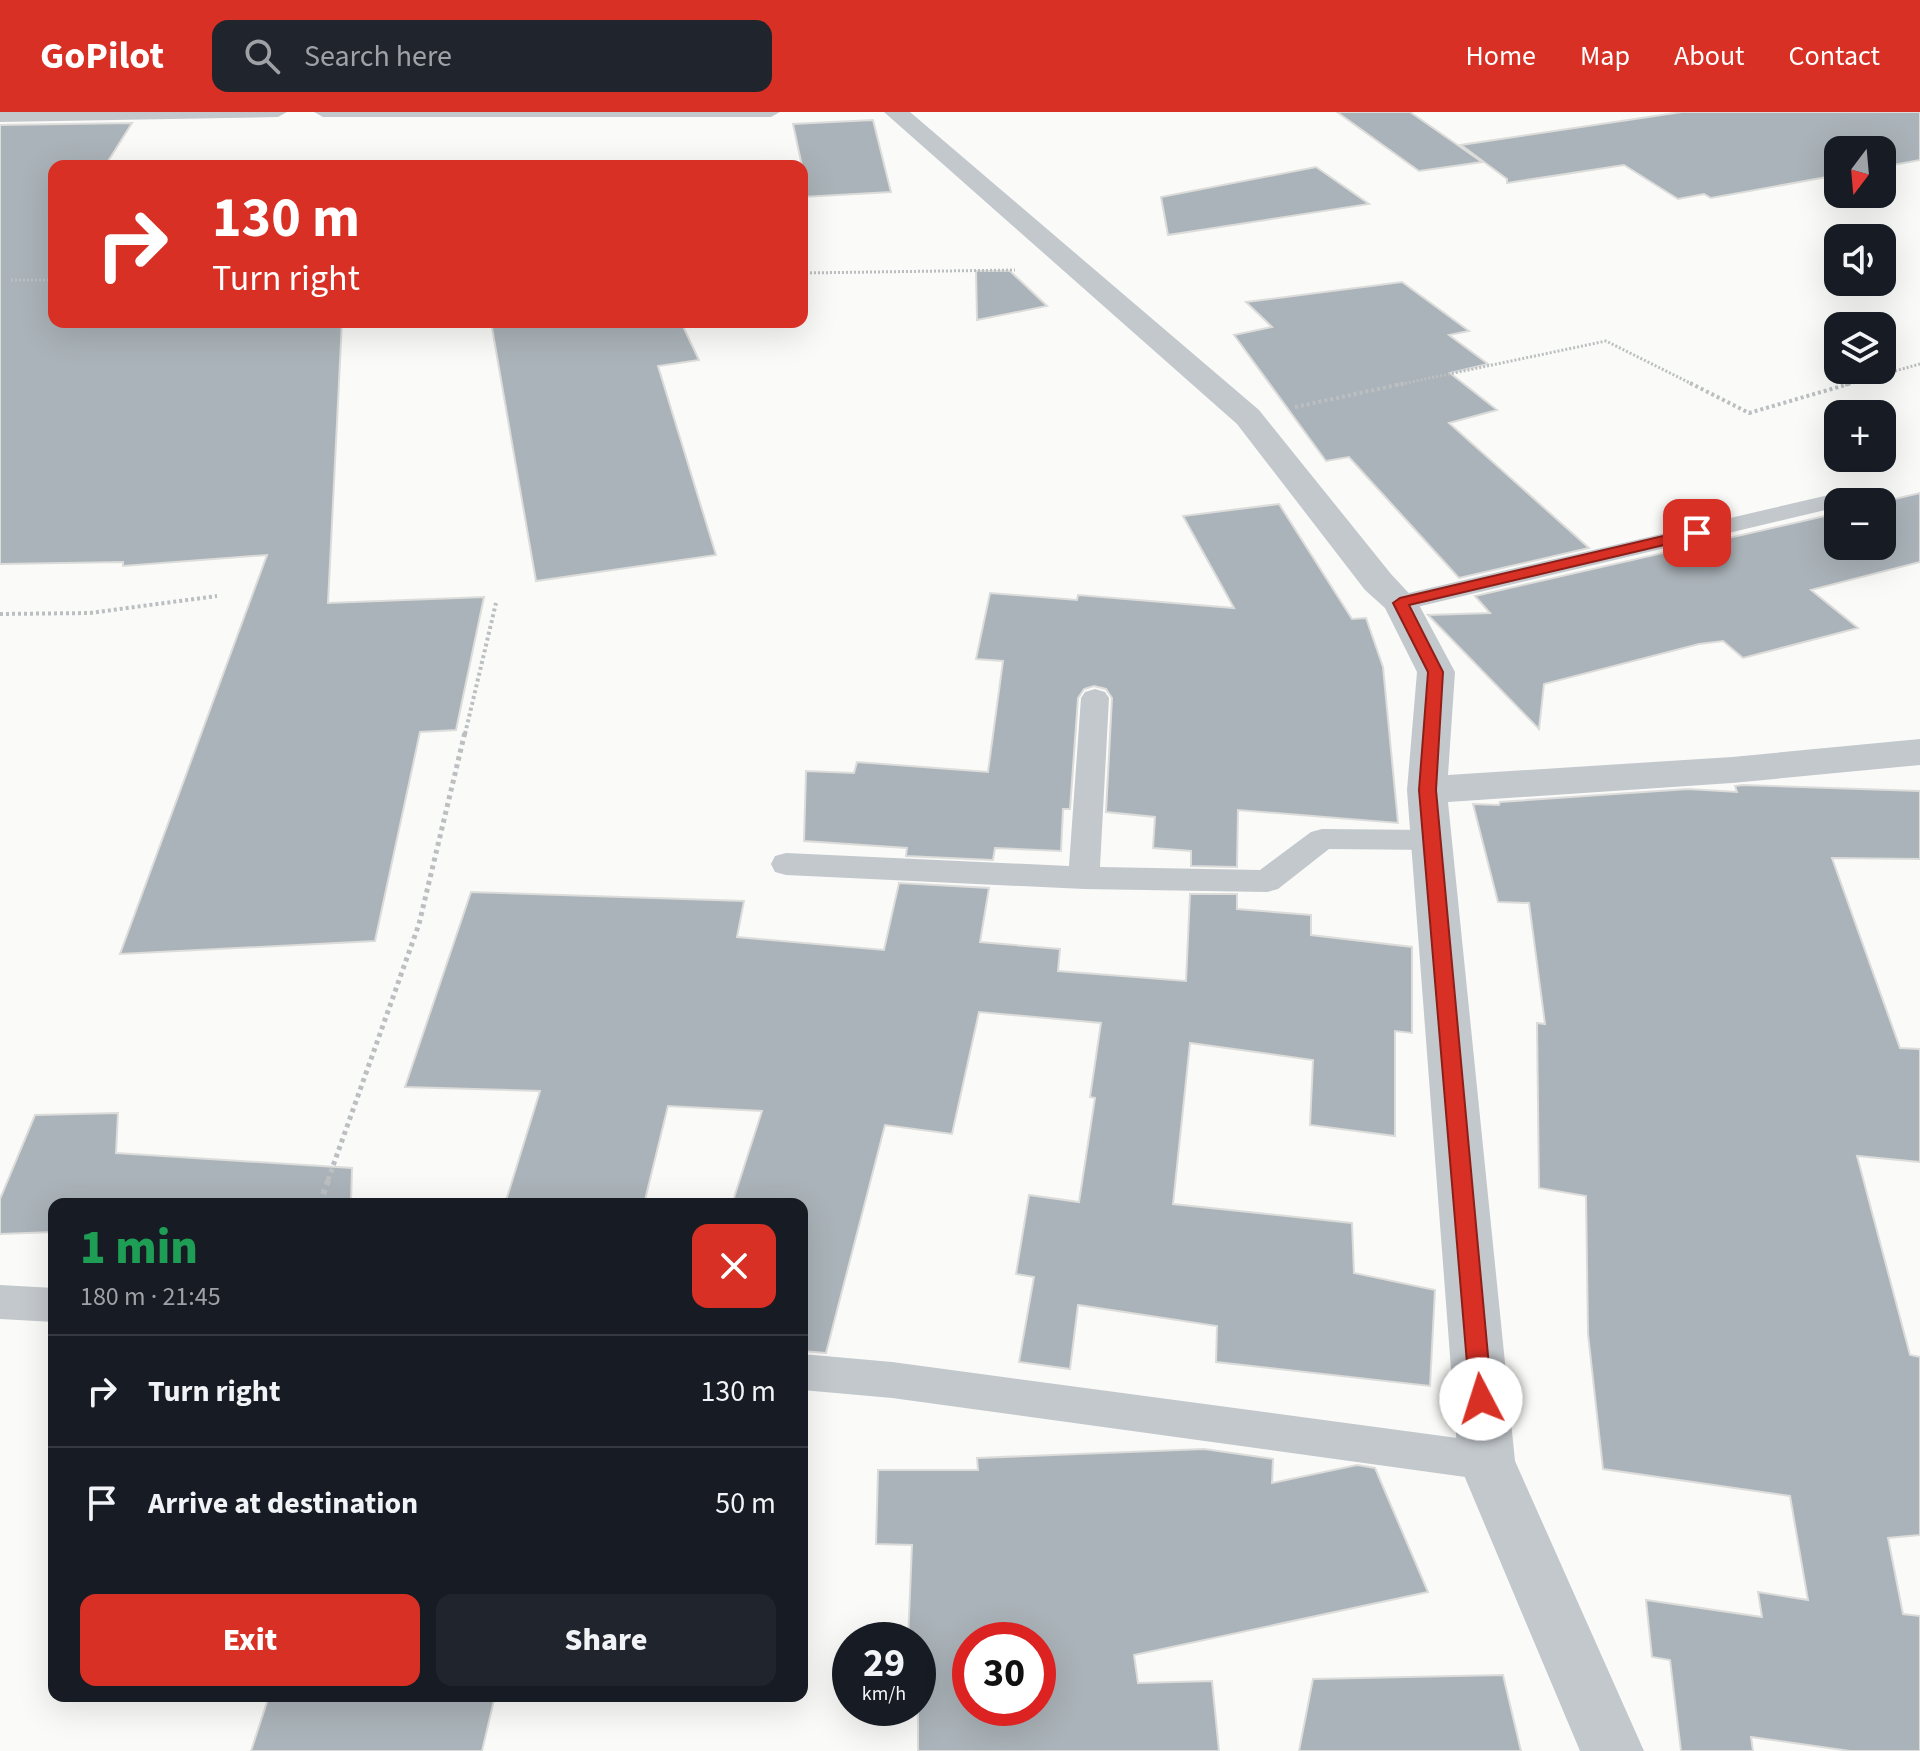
<!DOCTYPE html>
<html lang="en">
<head>
<meta charset="utf-8">
<style>
  :root { --surface:#171b24; --page:#20242c; --text:#f1f3f6; --muted:#9ea1a6; --line:#363941; --accent:#d93025 }
  body { margin:0; font-family:"Source Sans 3",sans-serif; background:var(--page); color:var(--text); height:100vh; display:flex; flex-direction:column; font-size:30px; white-space:nowrap }
  * { box-sizing:border-box; margin:0 }
  p { font-size:26px; color:var(--muted) }
  .icon { flex:none; width:44px; height:44px; fill:none; stroke:currentColor; stroke-width:2; stroke-linecap:round; stroke-linejoin:round }
  .map { position:relative; flex:1; overflow:hidden }
  .details { position:absolute; left:48px; top:1086px; width:760px; height:504px; display:flex; flex-direction:column; background:var(--surface); border-radius:16px; box-shadow:0 8px 32px #0002 }
  .details>* { flex:none }
  .hud { position:absolute; left:48px; top:48px; width:760px; height:168px; border-radius:16px; box-shadow:0 8px 32px #0002; background:#d93025; color:#fff; overflow:hidden }
  .needle { width:52px; rotate:196deg }
  .fabs { position:absolute; left:1824px; top:24px; display:grid; gap:16px }
  .fabs a { display:grid; place-items:center; width:72px; height:72px; border-radius:16px; background:var(--surface); box-shadow:0 8px 32px #0002; font-size:40px }
  .speed { position:absolute; left:832px; top:1510px; display:flex; gap:16px; font-size:40px; font-weight:700; text-align:center }
  .speed>* { display:grid; place-content:center; width:104px; height:104px; border-radius:50%; background:var(--surface); box-shadow:0 8px 32px #0002; line-height:1 }
  .speed small { font-size:20px; font-weight:400 }
  .speed .limit { border:12px solid #d22; background:#fff; color:#111 }
  .pin { position:absolute; display:grid; place-items:center; width:68px; height:68px; color:#fff; margin:-34px; border-radius:16px; box-shadow:0 4px 12px #0006 }
  .me { position:absolute; width:88px; margin:-44px; rotate:355deg; stroke-linejoin:round; filter:drop-shadow(0 0 6px #0008) }
  .turn { display:flex; align-items:center; gap:28px; height:168px; padding:0 32px; font-size:36px }
  .turn .icon { width:104px; height:104px; stroke-width:2.5 }
  .turn b { display:block; font-size:56px; line-height:68px }
  .round { display:grid; place-items:center; flex:none; width:84px; height:84px; border-radius:16px; background:var(--page) }
  .summary { display:flex; align-items:center; justify-content:space-between; height:136px; padding:0 32px }
  h1 { font-size:48px; font-weight:800; line-height:60px; color:#1e9e55 }
  .button { display:flex; gap:16px; margin-top:auto; padding:16px 32px }
  .button a { flex:1; height:92px; border-radius:16px; background:var(--accent); color:#fff; font-size:32px; font-weight:800; line-height:92px; text-align:center }
  .button a+a { background:var(--page); color:var(--text) }
  ul { padding:0; list-style:none }
  li { display:flex; align-items:center; gap:24px; height:112px; padding:0 32px; border-top:2px solid var(--line) }
  li div { flex:1 }
  li b { display:block; font-size:30px }
  li em { font-style:normal }
  header { display:flex; align-items:center; gap:48px; box-sizing:border-box; height:112px; padding:0 40px; background:var(--accent); color:#fff }
  header strong { font-size:38px }
  nav { display:flex; gap:44px; margin-inline-start:auto; font-size:28px }
  .search { width:560px; height:72px; background:var(--page); display:flex; align-items:center; gap:20px; box-sizing:border-box; padding:0 28px; border-radius:16px; color:var(--muted); font-size:30px }
  .map>svg:first-child { display:block }
  .building { fill:#aab3b9; stroke:#dcdcda; stroke-width:2; fill-rule:evenodd }
  .lines { fill:none; stroke-linecap:round; stroke-linejoin:round }
  .path-far3 { stroke:#bbbfc2; stroke-width:3; stroke-dasharray:2 2; stroke-linecap:butt }
  .path-far2 { stroke:#bbbfc2; stroke-width:4; stroke-dasharray:3 3; stroke-linecap:butt }
  .path-far1 { stroke:#bbbfc2; stroke-width:5; stroke-dasharray:4 4; stroke-linecap:butt }
  .path { stroke:#bbbfc2; stroke-width:6; stroke-dasharray:5 5; stroke-linecap:butt }
  .lane { fill:#c3c8cc; fill-rule:evenodd }
  .street { fill:#c3c8cc; fill-rule:evenodd }
  .route { fill:#d93025; stroke:#8d1f18; stroke-width:2 }
</style>
</head>
<body>
<header>
<strong>GoPilot</strong>
<div class="search"><svg class="icon" aria-label="search" viewBox="0 0 24 24"><circle cx="10" cy="10" r="6"/><path d="M15 15l6 6"/></svg>Search here</div>
<nav><a>Home</a><a>Map</a><a>About</a><a>Contact</a></nav>
</header>
<div class="map">
<svg width="1920" height="1639" viewBox="0 0 1920 1639">
  <rect width="100%" height="100%" fill="#fafaf8"/>
  <path class="building" d="M1337 0H1410L1482 50 1419 59Z
    M1682 0H1920V48L1882 55V38H1838V63L1711 86 1704 82 1678 87 1624 53 1507 71V67L1461 33Z
    M873 8 891 80 802 85V54L793 12Z
    M132 11 105 54H54V210H342L328 491 484 485 456 618 420 620 375 829 120 842 267 443 123 454V450L0 452V13Z
    M1316 55 1369 92 1168 123 1161 85Z
    M976 159H1010L1047 194 977 208Z
    M1402 170 1469 219 1449 223 1488 252 1450 261 1497 298 1449 311 1589 436 1459 466 1349 345 1326 349 1234 223 1272 215 1246 190Z
    M491 210H681L699 248 658 254 716 443 536 469Z
    M1920 381V450L1811 478 1858 516 1743 546 1723 529 1699 532 1544 572 1539 617 1428 503 1490 501 1475 484 1838 401V434H1882V390Z
    M1279 392 1352 507 1366 506 1383 555 1398 711 1238 698 1237 755 1191 754V739L1153 736 1155 705 1106 700 1112 586 1106 577 1094 574 1084 577 1078 586 1070 697H1063L1061 739 995 736 993 748 906 744 907 736 804 729 806 659 854 661 857 650 988 660 1003 549 976 547 990 481 1077 488 1078 483 1234 496 1183 404Z
    M1743 673 1920 679V747L1832 746 1900 936 1920 937V1050L1857 1044 1910 1243 1920 1245V1423L1888 1426 1903 1502 1920 1504V1639H1850L1751 1625 1753 1639H1681L1670 1548 1652 1545 1646 1488 1762 1505 1758 1480 1808 1488 1790 1384 1603 1357 1588 1222 1586 1084 1539 1076 1537 911 1545 912 1529 791 1498 790 1473 692 1499 693 1500 690 1688 677 1737 680 1735 674Z
    M899 771 989 776 980 830 1060 837 1058 859 1186 869 1190 782H1237V797L1311 803V823L1412 835V921L1395 919V1024L1310 1013 1313 948 1190 931 1173 1092 1352 1111 1354 1161 1435 1178 1430 1274 1216 1250 1217 1214 1078 1193 1070 1257 1019 1250 1034 1165 1016 1162 1029 1083 1079 1090 1095 986 1090 985 1101 911 979 900 952 1022 885 1013 826 1241 802 1239V1092H732L762 999 668 994 644 1092H505L540 979 405 975 471 780 744 789 737 825 884 838Z
    M118 1001 116 1041 352 1056 351 1092H54V1120L0 1122V1087L35 1003Z
    M1204 1337 1273 1347 1272 1371 1357 1353 1375 1356 1428 1480 1134 1543 1138 1571 1212 1569 1219 1639H918V1528H908L912 1433 876 1432 878 1358H978L977 1346ZM970 1528H1038V1596H970Z
    M1503 1563 1521 1639H1299L1313 1567Z
    M269 1584H495L482 1639H251Z"/>
  <g class="lines">
    <path class="path-far3" d="M802 161 1015 158
      M11 168H54
      M1397 273 1606 229 1694 273
      M1845 273 1920 252"/>
    <path class="path-far2" d="M1690 271 1749 301 1852 271
      M1295 295 1406 271
      M0 502 90 501 217 484
      M465 622 496 491"/>
    <path class="path-far1" d="M328 1068 419 812 465 620"/>
    <path class="path" d="M320 1092 329 1066"/>
    <path class="lane" d="M0 0H287L278 5 0 10Z
      M314 0H780L771 5H323Z
      M1846 379 1855 381 1858 386 1855 390H1838V395L1400 499 1391 497 1387 491 1391 485 1400 483Z
      M1095 577 1105 580 1109 586 1100 755 1260 758 1311 720 1322 717 1432 718 1443 721 1447 728 1443 735 1432 738 1329 737 1278 777 1267 780 1084 777 786 763 775 760 771 752 775 744 786 741 1069 754 1081 586 1085 580Z
      M0 1173 54 1176V1210L0 1207Z
      M802 1242 892 1250 1487 1330 1502 1335 1508 1349 1502 1363 1487 1368 892 1286 802 1278Z"/>
    <path class="street" d="M884 0H910L1259 298 1391 462 1418 491 1455 560 1448 663 1732 645 1920 627V653L1732 671 1448 690 1515 1349 1644 1639H1580L1458 1349 1407 678 1417 560 1385 496 1365 478 1237 312Z"/>
  </g>
  <path class="route" d="M1697 416 1704 421 1702 424 1409 493 1443 560 1436 678 1492 1287 1489 1295 1481 1298 1473 1295 1470 1287 1419 678 1428 560 1393 491 1400 486Z"/>
</svg>
<div class="fabs">
<a><svg class="needle" viewBox="-14 -14 28 28"><path d="M0-13l5 13h-10z" fill="#e53935"/><path d="M0 13l5-13h-10z" fill="#9ea1a6"/></svg></a>
<a><svg class="icon" aria-label="sound" viewBox="0 0 24 24"><path d="M4 9h4l5-4v14l-5-4H4zM17 9q2 3 0 6"/></svg></a>
<a><svg class="icon" aria-label="layers" viewBox="0 0 24 24"><path d="M12 4l9 5-9 5-9-5zM3 14l9 5 9-5"/></svg></a>
<a>+</a>
<a>−</a>
</div>
<div class="speed"><div>29<small>km/h</small></div><div class="limit">30</div></div>
<div class="pin" style="left:1697px;top:421px;background:#d93025"><svg class="icon" aria-label="arrive" viewBox="0 0 24 24"><path d="M6 21V4h12l-3 4 3 4H6"/></svg></div>
<svg class="me" style="left:1481px;top:1287px" viewBox="-20 -20 40 40"><circle r="19" fill="#fff"/><path d="M0-13L10 11 0 6-10 11z" fill="#d93025"/></svg>
<div class="hud">
<div class="turn"><svg class="icon" aria-label="right" viewBox="0 0 24 24"><path d="M7 20v-9h11M14 6l5 5-5 5"/></svg><div><b>130 m</b>Turn right</div></div>
</div>
<section class="details">
<div class="summary"><div><h1>1 min</h1><p>180 m · 21:45</p></div><a class="round" style="background:#d93025;color:#fff"><svg class="icon" aria-label="close" viewBox="0 0 24 24"><path d="M6 6l12 12M18 6L6 18"/></svg></a></div>
<ul>
<li><svg class="icon" aria-label="right" viewBox="0 0 24 24"><path d="M7 20v-9h11M14 6l5 5-5 5"/></svg><div><b>Turn right</b></div><em>130 m</em></li>
<li><svg class="icon" aria-label="arrive" viewBox="0 0 24 24"><path d="M6 21V4h12l-3 4 3 4H6"/></svg><div><b>Arrive at destination</b></div><em>50 m</em></li>
</ul>
<div class="button"><a>Exit</a><a>Share</a></div>
</section>
</div>
</body>
</html>
